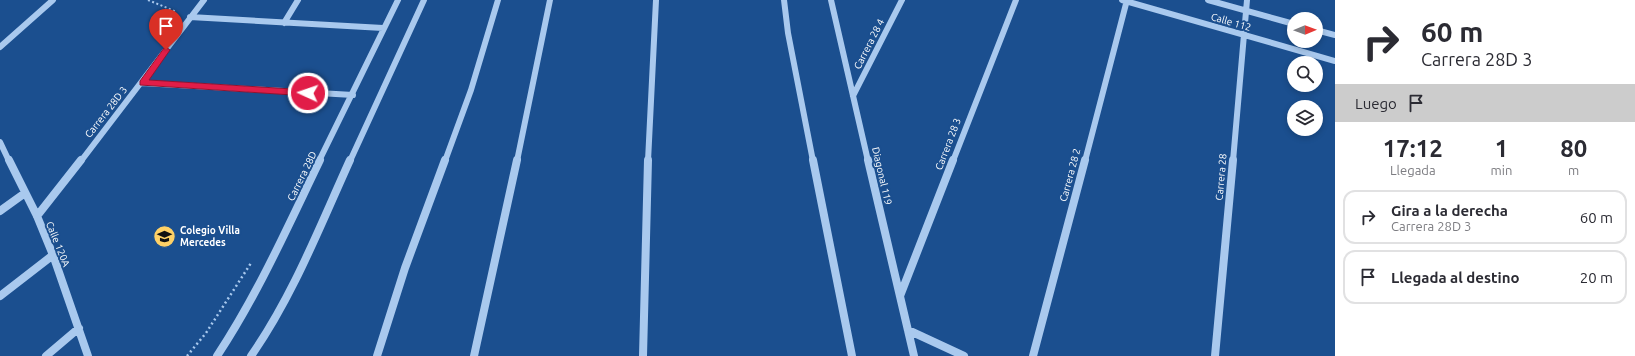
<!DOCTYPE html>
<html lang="es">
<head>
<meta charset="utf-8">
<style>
  :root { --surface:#fff; --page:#f7f7f7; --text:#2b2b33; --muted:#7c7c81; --line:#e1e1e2 }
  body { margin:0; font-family:Ubuntu,sans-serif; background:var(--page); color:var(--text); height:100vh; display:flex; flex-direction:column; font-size:15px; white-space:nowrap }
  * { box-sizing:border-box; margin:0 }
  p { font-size:13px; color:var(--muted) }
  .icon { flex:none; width:22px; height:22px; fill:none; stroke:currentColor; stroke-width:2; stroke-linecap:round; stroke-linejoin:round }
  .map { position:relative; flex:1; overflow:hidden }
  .panel { display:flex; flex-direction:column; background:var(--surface); width:300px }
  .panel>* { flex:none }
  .guide { background:#fff; color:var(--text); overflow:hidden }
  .needle { width:26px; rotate:89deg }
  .tools { position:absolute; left:1287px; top:12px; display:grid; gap:8px }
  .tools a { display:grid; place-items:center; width:36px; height:36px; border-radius:50%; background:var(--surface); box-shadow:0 2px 6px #0003; font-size:20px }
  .pin { position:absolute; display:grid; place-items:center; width:34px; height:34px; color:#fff; margin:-41px -17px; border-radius:50% 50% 50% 0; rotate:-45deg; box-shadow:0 0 4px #0007 }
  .pin .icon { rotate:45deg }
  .me { position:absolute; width:44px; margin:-22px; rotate:273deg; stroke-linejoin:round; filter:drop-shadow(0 0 3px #0008) }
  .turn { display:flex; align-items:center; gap:14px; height:84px; padding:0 20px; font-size:18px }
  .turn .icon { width:52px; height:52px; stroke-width:2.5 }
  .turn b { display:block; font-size:28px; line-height:34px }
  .then { display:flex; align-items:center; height:38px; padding:0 20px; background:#0003; gap:8px; font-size:15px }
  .eta { display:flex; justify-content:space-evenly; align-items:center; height:68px; text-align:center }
  .eta b { font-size:24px; font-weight:700; line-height:28px }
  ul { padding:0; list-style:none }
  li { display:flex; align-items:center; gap:12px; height:54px; margin:0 8px 6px; padding:0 12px; border:2px solid var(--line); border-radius:12px }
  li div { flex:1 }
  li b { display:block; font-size:15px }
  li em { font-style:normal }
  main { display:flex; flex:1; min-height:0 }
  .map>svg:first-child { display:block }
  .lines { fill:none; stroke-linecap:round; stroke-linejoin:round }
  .path-far1 { stroke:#a9c9ee; stroke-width:2; stroke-dasharray:2 2.5; stroke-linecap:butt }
  .path { stroke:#a9c9ee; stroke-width:2.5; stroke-dasharray:2 3; stroke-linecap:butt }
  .minor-far1 { stroke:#a9c9ee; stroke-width:6 }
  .minor { stroke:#a9c9ee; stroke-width:8 }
  .route { fill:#e11d48; stroke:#92132f }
  .labels { text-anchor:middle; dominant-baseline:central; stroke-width:4; stroke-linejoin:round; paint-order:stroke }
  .street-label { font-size:10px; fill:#fff; stroke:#1b4f8f }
  .poi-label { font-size:10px; font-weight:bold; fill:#fff; stroke:#1b4f8f; text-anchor:start }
</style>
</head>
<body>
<main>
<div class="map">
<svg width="1335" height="356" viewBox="0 0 1335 356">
  <rect width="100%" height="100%" fill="#1b4f8f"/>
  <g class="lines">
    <path class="path-far1" d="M148 0 177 12"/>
    <path class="path" d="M187 356 206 333 251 263"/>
    <path class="minor-far1" d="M784 0 788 33 813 161
      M831 0 868 161
      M1122 0 1335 61
      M1208 0 1294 24
      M190 17 383 28
      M284 23 298 0
      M1316 30 1335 35
      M0 47 53 0
      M142 83 353 95
      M853 96 902 0
      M0 142 9 161
      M81 161 204 0
      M319 161 398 0
      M350 161 424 0
      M445 161 471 90 498 0
      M517 161 550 0
      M648 161 656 0
      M953 161 1016 0
      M1085 161 1127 0
      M1233 161 1247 0"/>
    <path class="minor" d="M9 160 37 216 53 255 88 356
      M813 160 852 356
      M868 160 914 356
      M0 211 25 193
      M37 216 81 160
      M0 296 53 255
      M900 296 953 160
      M908 330 964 356
      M46 356 79 328
      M217 356C258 294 288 226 320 160
      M251 356C293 296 320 226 350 160
      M377 356 405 268 445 160
      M474 356 517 160
      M643 356 648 160
      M1033 356 1085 160
      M1215 356 1233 160"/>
  </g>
  <path class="route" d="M166 47 170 50 149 80 308 90 313 93 308 96 140 85V81L164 48Z"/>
  <defs>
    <symbol id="school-disc" viewBox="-11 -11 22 22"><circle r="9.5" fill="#ffd166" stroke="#1b4f8f"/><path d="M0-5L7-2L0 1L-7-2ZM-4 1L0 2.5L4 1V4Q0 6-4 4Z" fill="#111"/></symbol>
  </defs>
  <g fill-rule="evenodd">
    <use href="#school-disc" x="152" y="224" width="25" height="25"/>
  </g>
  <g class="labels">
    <g class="street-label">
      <text transform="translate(1231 22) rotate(16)">Calle 112</text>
      <text transform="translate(869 44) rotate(-63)">Carrera 28 4</text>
      <text transform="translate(106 112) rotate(-52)">Carrera 28D 3</text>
      <text transform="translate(948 144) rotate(-69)">Carrera 28 3</text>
      <text transform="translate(1070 175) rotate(-75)">Carrera 28 2</text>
      <text transform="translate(302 176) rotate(-64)">Carrera 28D</text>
      <text transform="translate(882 176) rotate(77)">Diagonal 119</text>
      <text transform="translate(1221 177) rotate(-85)">Carrera 28</text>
      <text transform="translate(58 244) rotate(68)">Calle 120A</text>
    </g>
    <g class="poi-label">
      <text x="180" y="230">Colegio Villa<tspan x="180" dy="12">Mercedes</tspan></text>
    </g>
  </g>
</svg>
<div class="tools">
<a><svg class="needle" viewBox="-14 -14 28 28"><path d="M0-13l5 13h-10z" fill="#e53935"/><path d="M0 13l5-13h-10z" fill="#7c7c81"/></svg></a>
<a><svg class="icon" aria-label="search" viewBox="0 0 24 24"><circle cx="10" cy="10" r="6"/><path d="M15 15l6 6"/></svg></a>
<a><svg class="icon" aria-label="layers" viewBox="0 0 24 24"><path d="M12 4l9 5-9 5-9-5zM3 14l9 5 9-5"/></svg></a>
</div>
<div class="pin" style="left:166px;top:50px;background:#d93025"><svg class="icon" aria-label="arrive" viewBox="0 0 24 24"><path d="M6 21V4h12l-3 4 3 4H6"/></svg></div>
<svg class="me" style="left:308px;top:93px" viewBox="-20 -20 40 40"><circle r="17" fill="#e11d48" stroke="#fff" stroke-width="3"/><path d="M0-11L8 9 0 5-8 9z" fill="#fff"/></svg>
</div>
<section class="panel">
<div class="guide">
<div class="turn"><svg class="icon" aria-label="right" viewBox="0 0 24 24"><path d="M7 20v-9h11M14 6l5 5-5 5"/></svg><div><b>60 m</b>Carrera 28D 3</div></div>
<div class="then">Luego<svg class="icon" aria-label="arrive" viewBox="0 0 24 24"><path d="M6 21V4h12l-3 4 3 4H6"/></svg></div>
</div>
<div class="eta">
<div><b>17:12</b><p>Llegada</p></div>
<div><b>1</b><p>min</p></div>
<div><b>80</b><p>m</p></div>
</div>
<ul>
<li><svg class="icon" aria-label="right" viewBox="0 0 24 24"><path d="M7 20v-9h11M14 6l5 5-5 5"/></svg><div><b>Gira a la derecha</b><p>Carrera 28D 3</p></div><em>60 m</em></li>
<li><svg class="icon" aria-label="arrive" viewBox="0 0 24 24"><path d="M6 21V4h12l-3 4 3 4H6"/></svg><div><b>Llegada al destino</b></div><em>20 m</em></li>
</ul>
</section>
</main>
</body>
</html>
